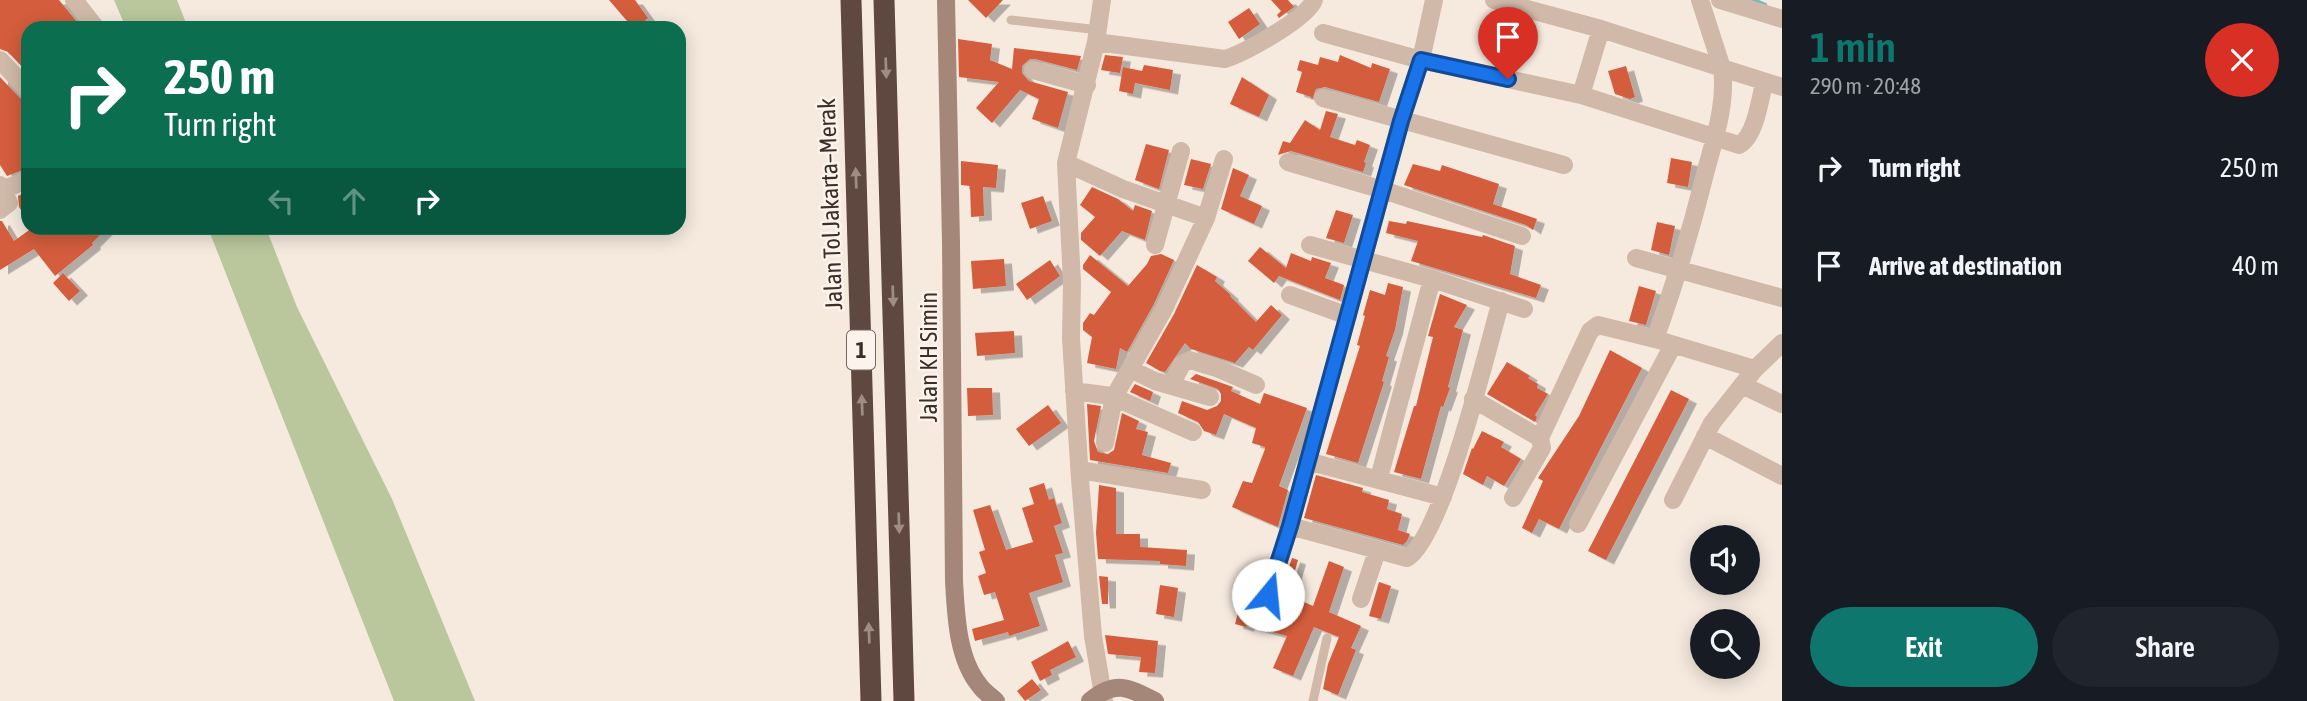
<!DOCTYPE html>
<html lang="en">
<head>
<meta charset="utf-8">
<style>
  :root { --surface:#171b24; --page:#20242c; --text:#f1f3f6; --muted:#9ea1a6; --accent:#0f766e }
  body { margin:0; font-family:"Asap Condensed",sans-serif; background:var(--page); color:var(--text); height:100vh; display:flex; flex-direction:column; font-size:26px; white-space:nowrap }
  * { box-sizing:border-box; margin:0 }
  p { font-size:23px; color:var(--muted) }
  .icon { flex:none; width:38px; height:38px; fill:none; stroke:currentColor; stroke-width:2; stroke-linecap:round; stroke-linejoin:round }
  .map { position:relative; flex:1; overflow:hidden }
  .panel { display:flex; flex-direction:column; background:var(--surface); width:525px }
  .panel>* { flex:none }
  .guide { position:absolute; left:21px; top:21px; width:665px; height:214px; border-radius:21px; box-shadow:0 4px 18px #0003; background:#0b6e4f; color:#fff; overflow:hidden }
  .controls { position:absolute; left:1690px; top:525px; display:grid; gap:14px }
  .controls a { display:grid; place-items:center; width:70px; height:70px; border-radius:50%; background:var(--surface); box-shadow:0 4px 18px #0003; font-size:35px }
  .pin { position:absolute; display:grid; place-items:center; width:60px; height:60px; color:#fff; margin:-72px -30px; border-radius:50% 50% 50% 0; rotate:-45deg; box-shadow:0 0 7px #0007 }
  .pin .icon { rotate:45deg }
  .me { position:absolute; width:77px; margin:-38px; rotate:17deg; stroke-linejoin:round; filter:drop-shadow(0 0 5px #0008) }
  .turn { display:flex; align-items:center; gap:24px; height:147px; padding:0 28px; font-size:32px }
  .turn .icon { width:91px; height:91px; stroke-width:2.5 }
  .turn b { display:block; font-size:49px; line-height:60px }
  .lanes { display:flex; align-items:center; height:66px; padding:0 28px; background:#0003; justify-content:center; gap:35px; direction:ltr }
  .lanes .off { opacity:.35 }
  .round { display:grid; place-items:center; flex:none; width:74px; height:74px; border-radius:37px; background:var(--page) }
  .headline { display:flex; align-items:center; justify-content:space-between; height:119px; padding:0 28px }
  h1 { font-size:42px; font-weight:600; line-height:52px; color:var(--accent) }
  .button { display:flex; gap:14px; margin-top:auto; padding:14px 28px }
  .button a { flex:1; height:80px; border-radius:42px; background:var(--accent); color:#fff; font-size:28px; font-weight:600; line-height:80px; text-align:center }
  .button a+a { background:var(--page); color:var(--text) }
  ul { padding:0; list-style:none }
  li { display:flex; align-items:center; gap:21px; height:98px; padding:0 28px }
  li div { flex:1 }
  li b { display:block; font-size:26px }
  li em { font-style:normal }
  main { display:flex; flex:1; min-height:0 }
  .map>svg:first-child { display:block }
  .green { fill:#bac79c }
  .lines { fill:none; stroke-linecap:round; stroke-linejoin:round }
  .stream { stroke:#7ab7b7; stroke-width:4.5 }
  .building { fill:#d45d3e; filter:url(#shadow) }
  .lane { stroke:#d0b9a8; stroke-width:9 }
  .street { stroke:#d0b9a8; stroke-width:18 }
  .secondary { stroke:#a48779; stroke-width:18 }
  .highway { stroke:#5e483f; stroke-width:21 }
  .oneway { fill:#9d8d84 }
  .route-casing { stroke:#114b97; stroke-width:18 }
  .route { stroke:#1a73e8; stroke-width:12 }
  .labels { text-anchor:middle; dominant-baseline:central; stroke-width:5; stroke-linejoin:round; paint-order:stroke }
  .shield { fill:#fcf4ec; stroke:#766964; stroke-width:2 }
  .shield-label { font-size:23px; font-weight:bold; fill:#3c2e29 }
  .street-label { font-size:24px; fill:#3c2e29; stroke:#fcf4ec }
</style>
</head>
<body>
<main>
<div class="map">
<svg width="1782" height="701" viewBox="0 0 1782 701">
  <defs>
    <filter id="shadow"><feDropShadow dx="8" dy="4.5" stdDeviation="0" flood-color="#0004"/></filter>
  </defs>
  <rect width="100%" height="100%" fill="#f6eadf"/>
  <path class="green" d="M114 0H177L188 28H126Z
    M208 228H266L297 307 392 499 475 701H394Z"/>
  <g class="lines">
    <path class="stream" d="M1753 0 1765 5"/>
  </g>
  <path class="building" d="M0 0H59L82 28H28V73L8 52 0 49Z
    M609 0H635L648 18 637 28H619L627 21Z
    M968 0H1003L986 18Z
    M1271 0H1288L1294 7 1279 18 1277 15 1281 11Z
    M1249 8 1260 24 1239 39 1228 22Z
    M958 39 992 44 990 60 1012 69 1014 48 1081 56 1077 70 1035 59H1030L1022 66V73L1029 81 1068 92 1058 128 1032 119 1039 99 1020 90 992 123 976 108 999 82 959 77Z
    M1105 55 1123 57 1120 73 1101 70Z
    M1340 55 1371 68 1372 63 1390 69 1379 102 1325 87 1316 89 1312 100 1311 97 1296 92 1302 72 1297 70 1300 60 1318 65 1320 57 1338 62Z
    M1144 65 1173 70 1170 90 1135 83 1133 94 1119 91 1123 67 1142 71Z
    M1626 66 1635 97 1630 99 1615 94 1608 71Z
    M0 77 20 98 28 101V168L7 176 0 165Z
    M1242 77 1269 95 1259 117 1230 104Z
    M1326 111 1338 114 1330 137 1355 145 1357 140 1370 145 1364 162 1366 163 1363 172 1291 151 1278 155 1283 141 1290 143 1305 120 1320 130Z
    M1146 144 1169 150 1159 189 1135 180Z
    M1671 158 1692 162 1688 187 1667 183Z
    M1191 159 1211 164 1203 189 1184 185Z
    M961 161 998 165 996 188 983 187 984 216 971 217 970 186 961 185Z
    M1413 164 1440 171 1442 165 1499 184 1493 204 1537 219 1533 230 1526 225 1404 185Z
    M1233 168 1249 175 1240 196 1262 206 1254 224 1221 209Z
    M1092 187 1118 199 1133 211 1135 205 1152 211 1145 240 1122 231 1100 256 1081 240V233L1095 217 1080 205Z
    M28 191V220L19 207 18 196Z
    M1043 196 1052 221 1030 229 1021 203Z
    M1336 210 1353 215 1344 243 1326 238Z
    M0 221H2L14 241 32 228H107L92 243 93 245 55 276 34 249 0 270Z
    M1389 221 1406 224 1407 221 1482 237 1483 235 1515 246 1510 274 1541 285 1536 298 1411 261 1418 241 1386 233Z
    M1657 222 1675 226 1669 255 1651 250Z
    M1260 247 1286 268 1291 253 1311 261 1312 257 1331 263 1325 278 1344 285 1340 300 1279 276 1274 283 1248 261Z
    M1161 254 1174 260 1154 304 1127 352 1120 348 1116 369 1087 363 1092 337 1083 330V323L1090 313 1094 315 1111 292 1083 269V265L1090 255 1128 286 1147 264 1151 256Z
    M1004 259 1006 286 973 289 971 261Z
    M1050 260 1060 276 1027 300 1016 284Z
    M1197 265 1217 277 1215 281 1231 295 1230 296 1256 322 1271 305 1282 315 1253 350 1249 347 1235 363 1191 349 1185 343 1165 372 1160 371 1146 363 1174 314Z
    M63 273 80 291 69 301 53 283Z
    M1388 283 1403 287 1395 330 1386 356 1389 357 1382 381 1384 382 1358 463 1326 454 1360 346 1357 345 1365 316 1363 315 1370 290 1385 295Z
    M1639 286 1656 291 1646 325 1629 321Z
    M1440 294 1467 305 1454 327 1463 330 1448 387 1450 388 1443 407 1441 406 1421 479 1394 472 1414 406H1416L1433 337 1428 336Z
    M1014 331 1015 353 977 356 975 333Z
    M1610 350 1642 368 1559 529 1539 519 1532 533 1522 528 1543 481 1538 478 1579 416Z
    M1507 362 1530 376 1528 378 1538 384 1537 388 1548 394 1535 415 1537 417 1535 422 1487 394Z
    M1196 374 1233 387 1231 391 1260 404 1264 393 1307 408 1279 486 1288 490 1278 527 1232 507 1243 481 1252 483 1265 449V447L1252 443 1256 428 1224 414 1216 435 1204 431 1198 422 1178 413 1182 401 1207 410 1217 406 1221 401V394L1218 389 1190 379Z
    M1135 384 1153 392 1150 401 1130 392Z
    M967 388H992L993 415 968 416Z
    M1671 390 1689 399 1606 560 1588 551Z
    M1087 404 1101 406 1094 441 1098 452 1108 454 1114 450 1122 413 1139 421 1136 429 1148 432 1142 455 1171 463 1168 473 1090 460Z
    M1048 405 1061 423 1029 446 1016 429Z
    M1482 431 1504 442 1501 447 1521 459 1504 486 1487 476 1483 485 1463 474 1472 448 1473 449Z
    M1316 475 1363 488 1362 492 1389 500 1387 509 1402 514 1398 530 1410 534 1407 541 1403 545 1304 518Z
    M1044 483 1049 500 1054 498 1062 523 1054 526 1063 553 1055 555 1063 582 1029 593 1040 626 1009 636 1008 632 975 641 972 629 1004 620 995 592 984 595 978 576 986 573 979 552 985 550 973 510 990 505 1006 550 1033 542 1022 508 1034 504 1029 488Z
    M1099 485 1116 488V534H1140V547L1187 550 1186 566 1160 564V561L1098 559 1096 533Z
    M1292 558 1298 560 1288 595 1313 606 1329 561 1344 567 1329 612 1361 626 1351 648 1356 650 1338 695 1323 689 1328 664 1339 637 1314 627 1293 676 1273 668 1287 636 1247 625 1246 627 1235 624 1242 597H1238L1241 581 1259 584 1257 597 1259 602 1264 606H1271L1279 598Z
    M1099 576 1108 577V604H1102Z
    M1379 582 1391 586 1381 619 1369 616Z
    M1160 585 1178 588 1174 617 1156 614Z
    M1105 635 1158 641 1155 673 1139 672 1141 657 1108 654Z
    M1068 641 1076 657 1050 670 1052 675 1040 681 1031 662Z
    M1032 679 1041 690 1025 701 1017 691Z"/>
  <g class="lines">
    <path class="lane" d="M1011 20 1099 30
      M1313 701 1327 638"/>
    <path class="street" d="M74 0 96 28
      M1102 0 1096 42 1066 163 1072 282 1071 339 1080 479 1093 636 1104 701
      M1494 0 1601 29
      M1720 0 1782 19
      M1323 33 1421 60 1434 0
      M1096 42 1225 59C1244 53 1307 19 1314 0
      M0 60 28 90
      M1033 70 1087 85
      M1581 95 1739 145C1755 137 1760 100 1764 83
      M1323 98 1564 165
      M1288 162 1383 190 1522 236
      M1066 163 1123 189 1206 218
      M0 185 9 203 0 210
      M3 190 28 179
      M1155 245 1181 151
      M1310 245 1432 279 1379 478
      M1636 258 1782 298
      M1432 279 1524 309
      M1290 295 1348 316
      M1655 339C1675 284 1691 230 1705 174 1714 140 1727 103 1722 68L1782 87
      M1130 369 1155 381 1210 397
      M1171 385 1182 364 1190 360 1219 369 1256 385
      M1742 385 1782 404
      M1074 391 1111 396 1193 432
      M1473 399 1540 438 1542 448 1513 498
      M1705 436 1782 476
      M1540 438 1590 331 1598 325 1655 339 1755 369
      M1105 443 1114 397 1164 309 1206 218 1224 159
      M1307 461 1443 497
      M1080 470 1202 490
      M1673 500 1712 423 1755 369 1782 343
      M1578 524 1673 345
      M1290 526 1407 558C1443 537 1487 349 1501 301
      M1268 595 1290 526 1401 121 1421 60 1581 95 1601 29 1722 68 1700 0
      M1361 599 1377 551"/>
    <path class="secondary" d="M946 0 951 243 954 581C956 614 957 659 980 686 984 692 991 696 996 701
      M1090 701C1115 680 1128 687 1155 701"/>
    <path class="highway" d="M851 0 871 701
      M884 0 904 701"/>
  </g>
  <defs><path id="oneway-solid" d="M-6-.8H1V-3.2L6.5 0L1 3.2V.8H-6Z" transform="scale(1.75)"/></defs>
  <g class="oneway">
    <use href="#oneway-solid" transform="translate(886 68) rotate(88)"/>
    <use href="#oneway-solid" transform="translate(856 178) rotate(-92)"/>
    <use href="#oneway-solid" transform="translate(893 296) rotate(88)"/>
    <use href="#oneway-solid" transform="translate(862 405) rotate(-92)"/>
    <use href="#oneway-solid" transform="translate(899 523) rotate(88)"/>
    <use href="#oneway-solid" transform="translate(869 633) rotate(-92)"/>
  </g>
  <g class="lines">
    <defs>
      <path id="route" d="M1268 595 1290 526 1401 121 1421 60 1508 79"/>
    </defs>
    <use href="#route" class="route-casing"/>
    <use href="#route" class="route"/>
  </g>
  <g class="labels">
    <rect class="shield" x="847" y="330.5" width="28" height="39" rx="5"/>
    <g class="shield-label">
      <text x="861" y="350">1</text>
    </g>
    <g class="street-label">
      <text transform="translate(830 204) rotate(-92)">Jalan Tol Jakarta–Merak</text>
      <text transform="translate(928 357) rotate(-90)">Jalan KH Simin</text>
    </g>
  </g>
</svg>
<div class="controls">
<a><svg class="icon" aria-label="sound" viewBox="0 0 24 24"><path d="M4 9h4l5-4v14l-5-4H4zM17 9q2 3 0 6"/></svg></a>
<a><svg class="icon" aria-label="search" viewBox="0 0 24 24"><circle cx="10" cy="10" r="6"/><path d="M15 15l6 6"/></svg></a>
</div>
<div class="pin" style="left:1508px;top:79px;background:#d93025"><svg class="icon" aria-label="arrive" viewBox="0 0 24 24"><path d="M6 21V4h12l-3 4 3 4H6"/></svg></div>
<svg class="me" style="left:1268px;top:595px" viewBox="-20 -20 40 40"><circle r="19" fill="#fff"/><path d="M0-13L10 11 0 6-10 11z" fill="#1a73e8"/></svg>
<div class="guide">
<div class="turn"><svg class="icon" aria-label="right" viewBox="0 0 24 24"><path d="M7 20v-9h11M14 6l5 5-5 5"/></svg><div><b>250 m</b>Turn right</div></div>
<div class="lanes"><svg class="icon off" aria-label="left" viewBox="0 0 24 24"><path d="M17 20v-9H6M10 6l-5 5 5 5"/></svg><svg class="icon off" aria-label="ahead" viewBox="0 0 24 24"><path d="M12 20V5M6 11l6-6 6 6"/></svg><svg class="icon" aria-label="right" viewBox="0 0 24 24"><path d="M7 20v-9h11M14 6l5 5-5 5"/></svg></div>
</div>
</div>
<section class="panel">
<div class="headline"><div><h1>1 min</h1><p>290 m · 20:48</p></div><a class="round" style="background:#d93025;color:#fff"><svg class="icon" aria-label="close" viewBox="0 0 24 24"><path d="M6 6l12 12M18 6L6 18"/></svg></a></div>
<ul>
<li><svg class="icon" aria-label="right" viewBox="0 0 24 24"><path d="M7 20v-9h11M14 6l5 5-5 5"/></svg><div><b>Turn right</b></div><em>250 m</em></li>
<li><svg class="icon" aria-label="arrive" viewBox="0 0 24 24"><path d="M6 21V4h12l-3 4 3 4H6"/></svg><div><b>Arrive at destination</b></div><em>40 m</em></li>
</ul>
<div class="button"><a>Exit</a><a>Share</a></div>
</section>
</main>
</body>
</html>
